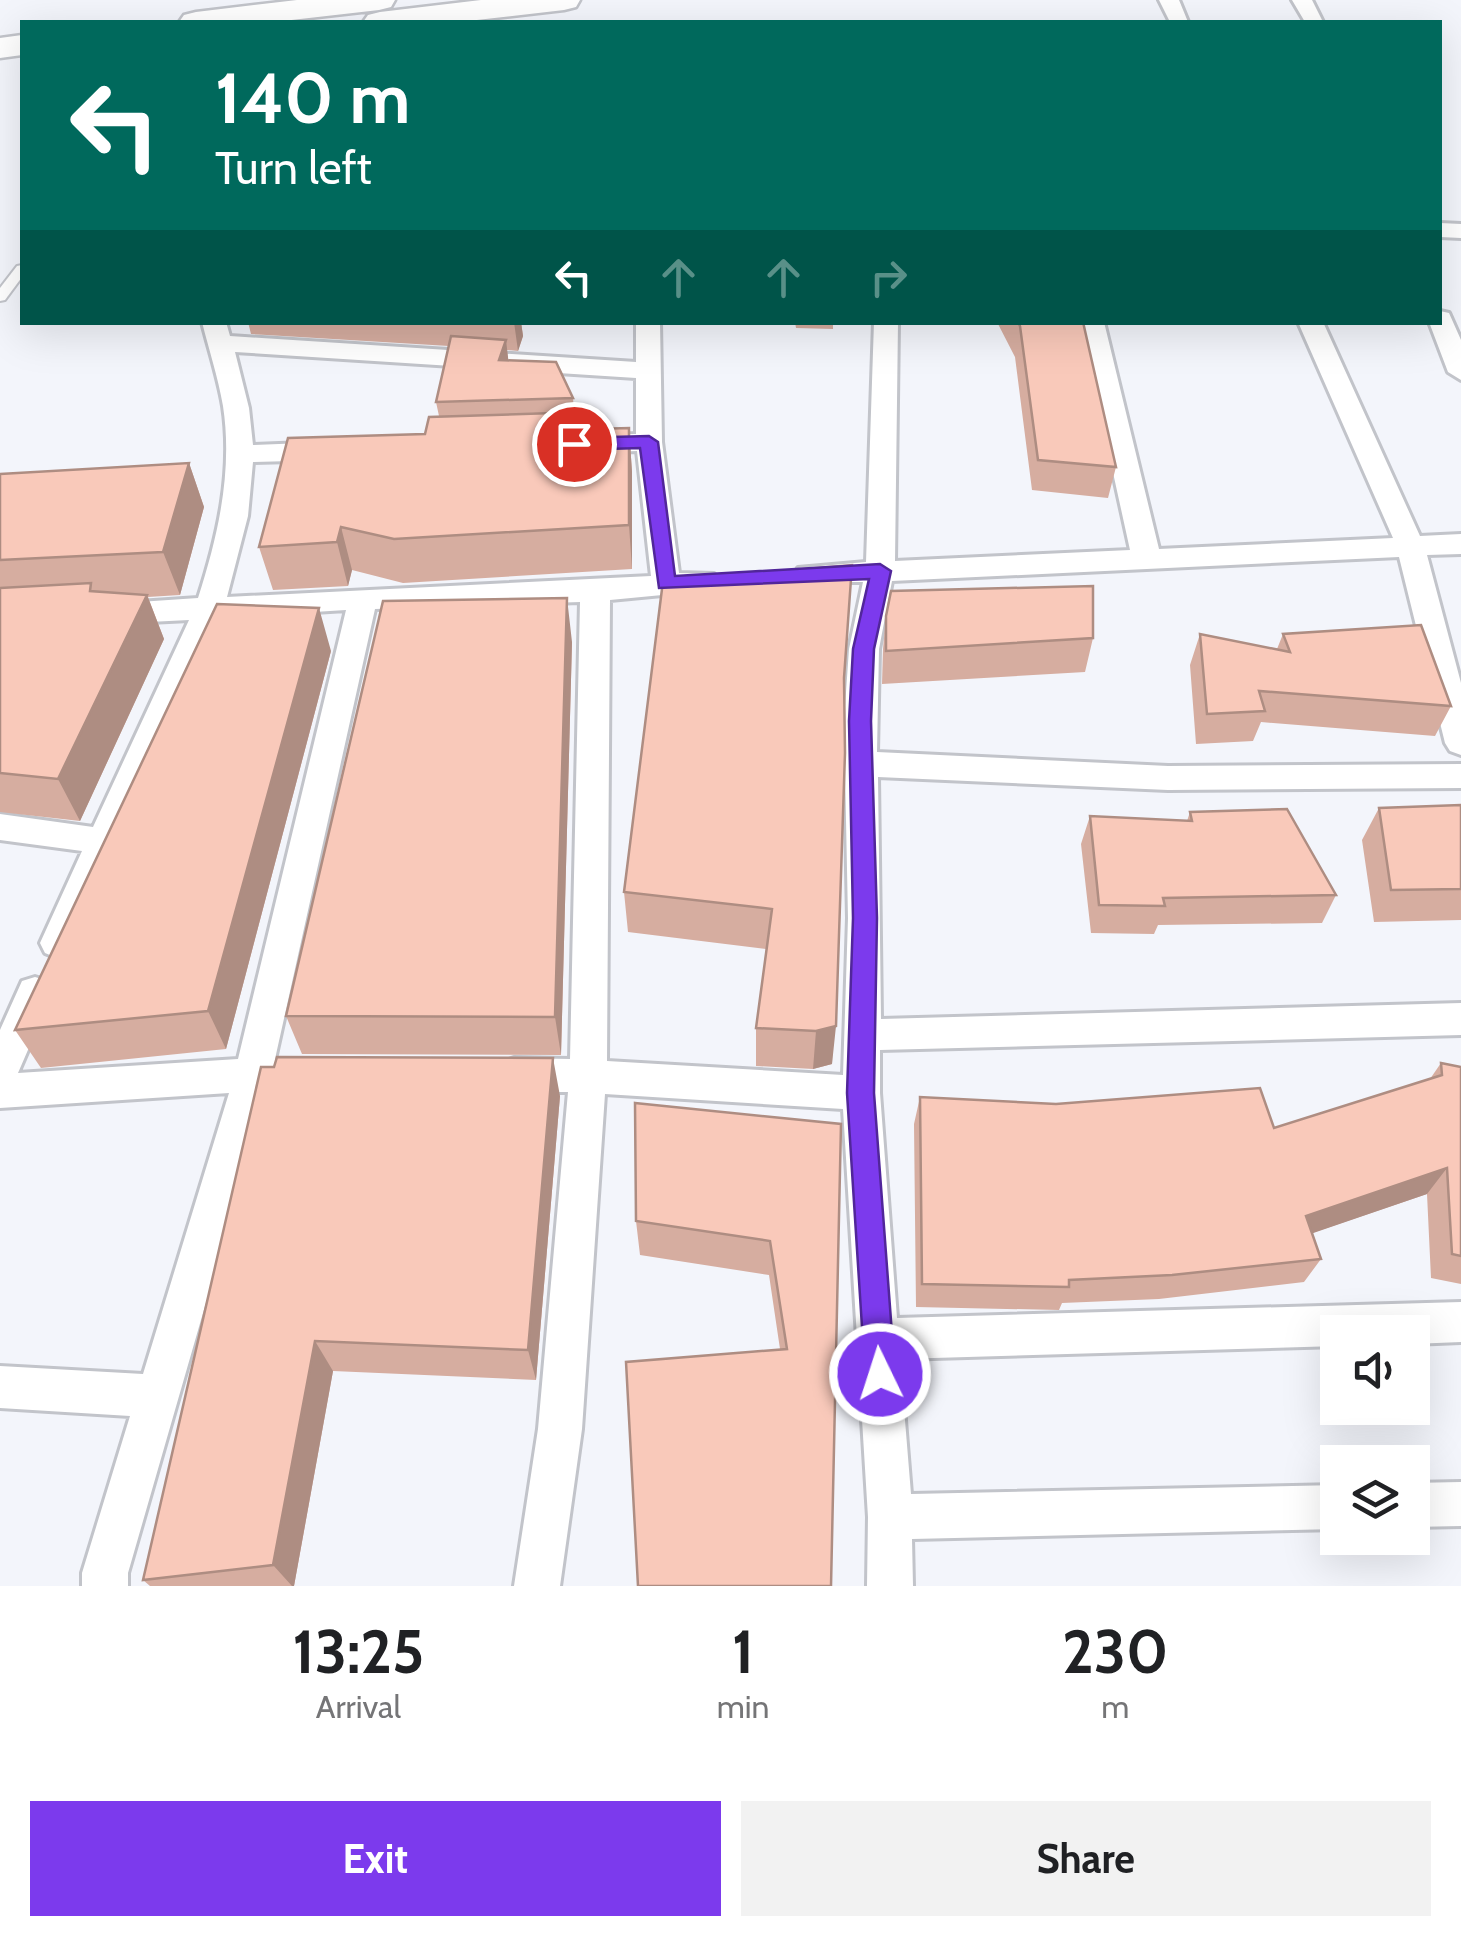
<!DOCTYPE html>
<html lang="en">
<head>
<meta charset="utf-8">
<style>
  :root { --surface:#fff; --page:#f2f2f2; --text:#202124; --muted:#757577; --accent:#7c3aed }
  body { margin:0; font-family:Cabin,sans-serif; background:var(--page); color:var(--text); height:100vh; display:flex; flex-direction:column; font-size:38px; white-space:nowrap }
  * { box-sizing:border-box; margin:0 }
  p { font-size:32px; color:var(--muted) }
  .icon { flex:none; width:55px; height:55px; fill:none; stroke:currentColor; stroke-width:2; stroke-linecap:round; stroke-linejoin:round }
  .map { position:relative; height:1586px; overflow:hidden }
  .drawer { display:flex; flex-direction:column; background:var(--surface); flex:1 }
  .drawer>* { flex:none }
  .banner { position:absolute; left:20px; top:20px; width:1422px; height:305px; border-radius:0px; box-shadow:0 10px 40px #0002; background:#00695c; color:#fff; overflow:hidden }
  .fabs { position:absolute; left:1320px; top:1315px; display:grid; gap:20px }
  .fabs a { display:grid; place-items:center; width:110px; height:110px; border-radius:0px; background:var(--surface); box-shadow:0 10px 40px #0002; font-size:50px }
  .pin { position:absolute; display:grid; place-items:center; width:85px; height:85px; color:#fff; margin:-42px; border:5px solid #fff; border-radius:50%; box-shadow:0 2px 10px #0007 }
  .me { position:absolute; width:110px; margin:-55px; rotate:356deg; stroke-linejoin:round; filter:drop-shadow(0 0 8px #0008) }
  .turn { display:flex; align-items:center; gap:35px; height:210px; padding:0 30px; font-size:45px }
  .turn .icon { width:130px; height:130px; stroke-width:2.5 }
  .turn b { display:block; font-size:70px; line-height:85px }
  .lanes { display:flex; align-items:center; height:95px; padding:0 30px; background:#0003; justify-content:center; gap:50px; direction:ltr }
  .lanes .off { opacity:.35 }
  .eta { display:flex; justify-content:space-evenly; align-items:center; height:170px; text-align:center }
  .eta b { font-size:60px; font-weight:800; line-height:70px }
  .primary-button { display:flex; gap:20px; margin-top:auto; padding:20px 30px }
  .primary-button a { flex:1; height:115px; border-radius:0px; background:var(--accent); color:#fff; font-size:40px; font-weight:800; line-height:115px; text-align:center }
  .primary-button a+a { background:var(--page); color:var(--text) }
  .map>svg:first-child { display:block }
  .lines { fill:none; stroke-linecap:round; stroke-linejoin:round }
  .service-casing { stroke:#c2c4ca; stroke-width:4 }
  .minor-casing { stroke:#c2c4ca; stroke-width:6 }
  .trunk-casing { stroke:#c2c4ca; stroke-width:5 }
  .service { fill:#fff; fill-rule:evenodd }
  .minor { fill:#fff; fill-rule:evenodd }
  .trunk { fill:#fff; fill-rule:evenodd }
  .wall { fill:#d6ada0 }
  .shaded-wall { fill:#ae8d82 }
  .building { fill:#f9c9ba; stroke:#ae8d82; stroke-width:2.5 }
  .route { fill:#7c3aed; stroke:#51269a; stroke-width:2.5 }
</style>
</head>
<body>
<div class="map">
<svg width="1461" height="1586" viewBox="0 0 1461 1586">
  <rect width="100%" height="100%" fill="#f3f5fb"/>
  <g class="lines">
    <defs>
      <path id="service" d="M22 265V277L5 300 0 301V288L17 266Z"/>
      <path id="minor" d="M1159 0H1179L1188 22H1170Z
        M1292 0H1312L1323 22H1305Z
        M1440 223 1461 224V238L1440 237Z
        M1440 311 1449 313 1461 340V380L1448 372 1429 322H1440Z
        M202 322H226L230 336 636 362V322H660L662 442 679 573 714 574 718 581 714 588 704 591 610 600 607 1061 843 1075 848 918 844 721 849 649 863 582H798L794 575 798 568 866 562 874 322H898L895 561 1130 550 1080 322H1104L1159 549 1393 538 1298 322H1323L1420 536 1461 534V554L1427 555 1461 683V755L1450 751 1445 743 1399 557 892 581 879 649 877 752 1168 766 1461 764V788L1168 790 878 777 881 1019 1461 1003V1035L880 1050V1093L897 1318 1461 1302V1342L1412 1344V1332H1338V1346L900 1359 911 1494 1338 1485V1529L912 1539 913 1586H867L868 1517 843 1109 605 1094 582 1429 560 1586H514L538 1429 568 1092H514L501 1087 495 1075 501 1063 514 1058 570 1059 580 602 375 609 275 1059 283 1062 289 1074 283 1086 267 1091 128 1573V1586H82V1573L130 1416 0 1408V1366L143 1374 229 1093 0 1108V1030L22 981 35 977 48 981 53 992 18 1073 238 1059 346 610 220 618 69 953 57 958 45 953 40 943 82 851 0 840V814L93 827 189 620 109 624 99 621 94 614 99 607 109 604 198 598C218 536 233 471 223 406 218 377 209 350 202 322ZM235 352 636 378V434L588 435 575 444 588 453 637 451 651 576 227 597 248 516 253 462 329 460 342 451 329 442 253 445 249 408Z
        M1461 1482V1526L1412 1527V1483Z"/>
      <path id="trunk" d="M297 0H395L391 7 379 10 274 22H179L184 15 196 12Z
        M481 0H580L576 7 564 10 459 22H363L368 15 380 12Z
        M22 35V55L0 58V38Z"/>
    </defs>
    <use href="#service" class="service-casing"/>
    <use href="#minor" class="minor-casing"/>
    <use href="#trunk" class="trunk-casing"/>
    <use href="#service" class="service"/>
    <use href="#minor" class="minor"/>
    <use href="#trunk" class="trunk"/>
  </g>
  <path class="wall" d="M248 322H521L523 336 518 351 507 350 508 361 573 398 574 412 592 429 629 428 632 472V569L403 583 352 570 348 586 273 590 259 547 425 434 439 416 436 402 449 346 251 334Z
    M795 322H833V329L796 328Z
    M997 322H1083L1116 467 1108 498 1032 490 1015 357Z
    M189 463 204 507 180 595 148 597 164 639 80 821 0 812V474Z
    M886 616 1093 638 1085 672 882 684 883 649Z
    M1200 634 1277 649 1283 634 1451 706 1435 736 1261 722 1253 741 1196 744 1190 665Z
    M572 642 561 1055 302 1054 286 1016Z
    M331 651 226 1049 41 1068 15 1030Z
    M844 678 832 1064 813 1069 756 1066V1028L766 949 628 932 624 892Z
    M1461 805V920L1374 922 1362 840 1379 808Z
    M1190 812 1336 895 1322 923 1158 925 1154 934 1091 933 1081 844 1090 816 1187 821Z
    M1441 1063 1461 1067V1284L1431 1278 1427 1194 1312 1233 1321 1259 1304 1282 1159 1299 1062 1303 1059 1310 916 1307 914 1124 920 1097 1274 1128 1430 1079Z
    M261 1067 560 1096 536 1380 333 1371 294 1586H150L143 1580Z
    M841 1124 831 1586 780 1349 769 1275 640 1255 636 1221Z"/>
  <path class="shaded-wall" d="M514 322H521L523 336 518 351Z
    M506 340 510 374 499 360Z
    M629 428 632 472V569L629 525Z
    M189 463 204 507 180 595 163 552Z
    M341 527 352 570 348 586 337 542Z
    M147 595 164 639 80 821 58 779Z
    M567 598 572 642 561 1055 555 1017Z
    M319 608 331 651 226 1049 208 1011Z
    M836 1026 832 1064 813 1069 816 1031Z
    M553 1058 560 1096 536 1380 528 1350Z
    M1447 1168 1427 1194 1290 1241 1306 1216Z
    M315 1341 333 1371 294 1586H292L273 1565Z"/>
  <path class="building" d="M1018 322H1083L1116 467 1038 460 1020 326Z
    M451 336 506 340 499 360 556 362 573 398 436 402Z
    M584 412 592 429 629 428V525L394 539 341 527 337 542 259 547 288 438 425 434 429 417Z
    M189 463 163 552 0 560V474Z
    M852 565 844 678 845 753 836 1026 816 1031 756 1028 772 909 624 892 663 581Z
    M91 583 90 591 147 595 58 779 0 773V588Z
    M1093 586V638L886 651V616L891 591Z
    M567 598 555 1017 286 1016 383 601Z
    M217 604 319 608 208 1011 15 1030Z
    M1421 625 1451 706 1259 691 1265 711 1207 714 1200 634 1290 652 1283 634Z
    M1461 805V889L1391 890 1379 808Z
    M1287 809 1336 895 1163 898 1165 906 1099 905 1090 816 1192 821 1190 812Z
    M277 1057 553 1058 528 1350 315 1341 273 1565 143 1580 261 1067H274Z
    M1441 1063 1461 1067V1256L1452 1254 1447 1168 1306 1216 1321 1259 1172 1275 1069 1280V1287L922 1284 920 1097 1056 1104 1260 1088 1274 1128 1442 1075Z
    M635 1103 841 1124 831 1586H638L626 1362 787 1349 770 1241 636 1221Z"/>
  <path class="route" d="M649 436 658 442 675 576 880 564 891 571 874 649 871 721 877 918 874 1093 895 1374 890 1385 880 1389 869 1385 865 1374 847 1093 853 918 849 721 853 649 869 579 659 588 640 448 574 450 565 444 574 438Z"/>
</svg>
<div class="fabs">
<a><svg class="icon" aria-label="sound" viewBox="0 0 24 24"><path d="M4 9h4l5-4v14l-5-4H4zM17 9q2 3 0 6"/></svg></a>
<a><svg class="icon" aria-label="layers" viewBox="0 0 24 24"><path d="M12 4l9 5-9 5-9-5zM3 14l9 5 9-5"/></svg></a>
</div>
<div class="pin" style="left:574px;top:444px;background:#d93025"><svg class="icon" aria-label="arrive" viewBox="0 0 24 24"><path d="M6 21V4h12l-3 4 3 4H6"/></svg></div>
<svg class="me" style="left:880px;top:1374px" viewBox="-20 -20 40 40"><circle r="17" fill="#7c3aed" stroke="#fff" stroke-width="3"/><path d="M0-11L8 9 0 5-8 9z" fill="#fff"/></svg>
<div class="banner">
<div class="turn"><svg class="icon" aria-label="left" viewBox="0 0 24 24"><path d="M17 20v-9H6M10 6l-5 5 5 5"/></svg><div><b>140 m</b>Turn left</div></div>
<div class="lanes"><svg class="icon" aria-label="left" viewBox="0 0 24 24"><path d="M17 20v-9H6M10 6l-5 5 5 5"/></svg><svg class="icon off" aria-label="ahead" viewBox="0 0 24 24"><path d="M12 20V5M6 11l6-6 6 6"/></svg><svg class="icon off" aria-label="ahead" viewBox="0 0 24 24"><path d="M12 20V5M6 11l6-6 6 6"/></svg><svg class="icon off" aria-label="right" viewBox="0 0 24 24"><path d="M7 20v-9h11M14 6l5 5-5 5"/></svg></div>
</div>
</div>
<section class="drawer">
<div class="eta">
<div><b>13:25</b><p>Arrival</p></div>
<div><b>1</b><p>min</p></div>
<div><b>230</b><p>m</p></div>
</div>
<div class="primary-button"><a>Exit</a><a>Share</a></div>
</section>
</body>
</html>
